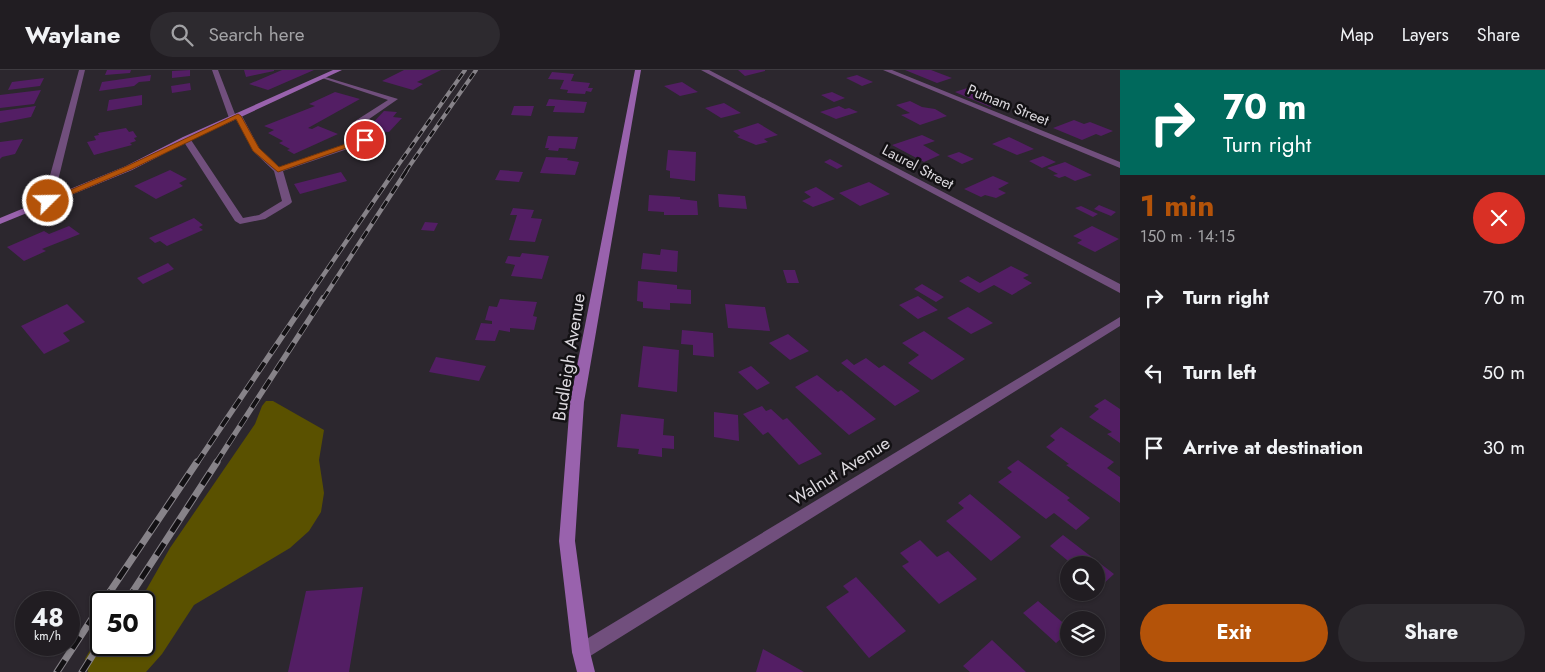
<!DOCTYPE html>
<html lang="en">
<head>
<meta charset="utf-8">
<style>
  :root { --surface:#211d22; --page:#2d2a2f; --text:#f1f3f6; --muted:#a2a2a5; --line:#3e3b40; --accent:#b45309 }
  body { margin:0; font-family:Jost,sans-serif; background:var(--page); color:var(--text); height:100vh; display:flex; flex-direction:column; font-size:19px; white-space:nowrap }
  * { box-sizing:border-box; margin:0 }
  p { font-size:16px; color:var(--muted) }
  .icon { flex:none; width:28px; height:28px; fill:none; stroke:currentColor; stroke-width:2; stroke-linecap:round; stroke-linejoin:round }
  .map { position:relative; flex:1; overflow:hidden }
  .panel { display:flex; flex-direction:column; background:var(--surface); width:425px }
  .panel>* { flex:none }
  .top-card { background:#00695c; color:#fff; overflow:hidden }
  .fabs { position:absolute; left:1060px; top:486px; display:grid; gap:10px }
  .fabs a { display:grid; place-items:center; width:45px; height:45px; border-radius:50%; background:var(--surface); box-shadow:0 1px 4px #0004,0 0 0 1px var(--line); font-size:25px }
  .speed { position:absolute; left:15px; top:521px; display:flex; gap:10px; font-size:25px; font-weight:700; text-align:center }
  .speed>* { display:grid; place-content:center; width:65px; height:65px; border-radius:50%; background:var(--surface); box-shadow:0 1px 4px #0004,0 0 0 1px var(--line); line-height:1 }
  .speed small { font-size:12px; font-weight:400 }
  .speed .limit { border:2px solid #111; border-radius:8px; background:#fff; color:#111 }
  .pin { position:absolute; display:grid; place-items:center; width:42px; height:42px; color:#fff; margin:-21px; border:2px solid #fff; border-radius:50%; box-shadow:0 1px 5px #0007 }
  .me { position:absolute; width:55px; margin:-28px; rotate:67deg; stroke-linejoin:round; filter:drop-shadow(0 0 4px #0008) }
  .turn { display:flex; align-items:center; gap:18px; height:105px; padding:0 20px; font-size:22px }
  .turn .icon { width:65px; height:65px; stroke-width:2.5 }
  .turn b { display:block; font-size:35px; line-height:42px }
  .round { display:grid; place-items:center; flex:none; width:52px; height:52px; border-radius:26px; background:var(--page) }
  .headline { display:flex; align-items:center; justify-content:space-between; height:85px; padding:0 20px }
  h1 { font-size:30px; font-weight:700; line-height:38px; color:var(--accent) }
  .button { display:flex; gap:10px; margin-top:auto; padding:10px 20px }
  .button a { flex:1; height:58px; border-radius:30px; background:var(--accent); color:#fff; font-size:20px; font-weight:700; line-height:58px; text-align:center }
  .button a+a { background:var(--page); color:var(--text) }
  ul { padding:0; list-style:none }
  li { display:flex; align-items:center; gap:15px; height:75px; padding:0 20px }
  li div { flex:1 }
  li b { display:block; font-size:19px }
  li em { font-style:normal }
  header { display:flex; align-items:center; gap:30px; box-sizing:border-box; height:70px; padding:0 25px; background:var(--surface); border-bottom:1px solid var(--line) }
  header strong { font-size:24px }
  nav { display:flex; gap:28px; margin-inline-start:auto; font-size:18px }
  .search { width:350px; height:45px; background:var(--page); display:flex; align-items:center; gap:12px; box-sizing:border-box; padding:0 18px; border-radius:28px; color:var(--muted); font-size:19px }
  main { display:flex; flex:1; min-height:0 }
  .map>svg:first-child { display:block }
  .green { fill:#5a5100 }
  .building { fill:#531e64 }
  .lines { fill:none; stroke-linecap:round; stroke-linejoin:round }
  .minor { fill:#714f7d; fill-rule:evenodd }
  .secondary { fill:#9962ad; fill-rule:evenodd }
  .rail-far3-casing { stroke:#878389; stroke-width:4 }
  .rail-far2-casing { stroke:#878389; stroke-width:4.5 }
  .rail-far1-casing { stroke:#878389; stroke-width:5.5 }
  .rail-casing { stroke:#878389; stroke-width:7 }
  .rail-far3 { stroke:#131114; stroke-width:2.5; stroke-dasharray:7; stroke-linecap:butt }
  .rail-far2 { stroke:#131114; stroke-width:3; stroke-dasharray:9; stroke-linecap:butt }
  .rail-far1 { stroke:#131114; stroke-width:4; stroke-dasharray:11; stroke-linecap:butt }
  .rail { stroke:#131114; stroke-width:5; stroke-dasharray:14; stroke-linecap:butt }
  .route { fill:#b45309; stroke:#753606 }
  .labels { text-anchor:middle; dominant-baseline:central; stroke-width:5; stroke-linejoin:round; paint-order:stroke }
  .far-street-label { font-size:15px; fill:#dbd8dd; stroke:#131114 }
  .street-label { font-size:18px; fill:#dbd8dd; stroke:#131114 }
</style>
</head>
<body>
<header>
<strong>Waylane</strong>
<div class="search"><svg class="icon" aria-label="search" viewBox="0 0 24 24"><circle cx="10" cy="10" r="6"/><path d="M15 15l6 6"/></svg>Search here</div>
<nav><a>Map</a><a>Layers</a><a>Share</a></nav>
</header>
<main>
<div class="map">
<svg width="1120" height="602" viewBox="0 0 1120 602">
  <rect width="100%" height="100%" fill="#2c272e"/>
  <path class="green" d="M266 331H273L324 360 319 390 324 423 321 442 309 461 290 478 194 535 162 584 146 602H88L85 589 101 561V575H144V532H134L145 522 170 478 255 354 262 336Z"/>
  <path class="building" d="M107 0H131L130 3 105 5Z
    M190 0V6L172 8V1Z
    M244 0H274V1L246 7Z
    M282 0H314L268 20 249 14Z
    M404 0H441L417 12 423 14 413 20 382 11Z
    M738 0H765V1L745 6Z
    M905 0H931L952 8 937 13Z
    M552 2 574 4 571 11 590 13 588 18H593L591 22 586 21 585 24 567 23 568 20 560 19 564 10 548 9Z
    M151 5 150 11 139 12 134 16 99 21 102 12Z
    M857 5 873 12 862 16 846 8Z
    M44 8 40 16 8 20 12 12Z
    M682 12 698 22 680 26 664 16Z
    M190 13 191 20 172 23 171 16Z
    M970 17 996 27 1008 31 990 37 955 22Z
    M41 20 34 34 0 38V25Z
    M335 22 360 29 308 58 312 59 318 56 338 64 294 84 287 80 290 79 279 73 283 71 268 63 274 60 264 56 315 36 309 34Z
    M832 22 845 28 834 32 821 25Z
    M142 25V35L107 41 109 30Z
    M549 29 587 32 584 43 553 42 555 36H546Z
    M910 31 922 37 935 39 947 46 920 55 901 45 910 43 896 35Z
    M724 33 741 43 721 48 705 38Z
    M36 36 31 47 0 53V41Z
    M514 36H534L531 46 511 45Z
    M839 36 845 39 849 38 858 42 836 49 820 42Z
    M384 41 397 42 393 47 402 48 389 62 366 60Z
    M1074 50 1084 54 1090 52 1113 61 1101 66 1096 64 1082 70 1053 58Z
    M758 53 778 65 764 69 768 72 756 75 737 67 740 66 733 61Z
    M126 58 129 62 133 61 137 67 134 68 136 71 130 73 132 75 94 85 87 72 96 70 94 66 99 65 98 63Z
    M922 65 935 71 923 75 940 85 924 92 892 75Z
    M548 66 578 67 575 79 559 78 558 81 548 80 549 78H545Z
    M1009 67 1034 79 1017 85 992 74Z
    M23 69 15 84 2 87 0 89V72Z
    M668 80 696 82 695 111 670 108V101L666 100Z
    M959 82 974 89 962 94 947 86Z
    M1043 86 1056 92 1042 98 1029 91Z
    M546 87 568 88 567 90 579 92 575 105 540 103Z
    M830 89 843 96 837 99 824 92Z
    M1065 92 1092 105 1075 111 1065 106 1059 108 1053 105 1058 104 1047 98Z
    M170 100 187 109 179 113 183 116 156 129 134 116Z
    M500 100 523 102 519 112 495 110Z
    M341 102 347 111 300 124 294 114Z
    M993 106 1009 113 998 119 1006 123 996 128 985 125 981 127 964 119Z
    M869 112 890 124 860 136 839 123Z
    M816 117 835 129 813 137 802 131 811 127 804 122Z
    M718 124 745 126 747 139 719 137Z
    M649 125 680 127V129L697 131 698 145H664V142L648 141Z
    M1099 135 1116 142 1111 146 1094 139Z
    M1081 136 1098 144 1093 147 1075 138Z
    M513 138 534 140 531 148 542 149 535 172 509 170 517 145H510Z
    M194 148 203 155 199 157 203 160 167 176 160 171 155 173 149 168Z
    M425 152 438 153 434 161 421 160Z
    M69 156 80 164 42 179 46 181 24 191 7 177 44 161 49 164Z
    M1092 156 1119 169 1095 182 1077 173 1082 170 1073 166Z
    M661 179 678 181 677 202 641 199 643 183 660 185Z
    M522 183 549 186 542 209 511 206 515 195 505 193 508 186 520 187Z
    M168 193 174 199 143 214 137 208Z
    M1011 196 1029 205 1023 208 1032 213 1012 225 994 215 979 223 959 211 968 206 980 213Z
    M783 200H795L799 213H787Z
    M638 211 677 215V219L691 220V234L670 233V240L643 238V232L637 231Z
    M922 214 944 227 936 232 914 219Z
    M918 226 938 240 918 249 899 235Z
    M500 229 537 232 533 246 537 247 534 260 510 258V262L499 260 495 271 475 270 481 253 492 254V251L485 250 489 236 497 237Z
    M67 234 85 252 63 263 70 271 44 284 21 256Z
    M725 234 765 237 770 261 728 258Z
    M968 237 993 253 971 264 947 248Z
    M682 260 713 263 714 287 693 285V275L681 274Z
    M924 261 965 289 932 310 908 293 919 285 902 273Z
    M788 264 809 281 790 290 769 273Z
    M643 276 679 280 677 322 638 317Z
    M436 287 486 296 479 311 429 302Z
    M866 288 879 298 884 295 920 321 895 336 841 293 847 289 854 295Z
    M751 296 770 313 757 320 738 302Z
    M817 305 838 322 841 320 876 349 849 365 795 317Z
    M1105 329 1120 339V373L1107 364 1112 362 1089 347 1099 339 1094 336Z
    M762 336 766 341 771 339 783 350 787 348 822 384 799 395 768 362 763 365 743 344Z
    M714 342 738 345 739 371 714 367Z
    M621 344 664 349 663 365 674 366V379L662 378V387L638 384 639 379 617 377Z
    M1061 357 1114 392 1107 398 1120 407V433L1066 395 1069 394 1046 377 1055 370 1050 366Z
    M1018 390 1070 428 1067 430 1090 448 1076 460 1054 443 1046 449 998 412 1012 402 1007 398Z
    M970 424 1021 467 991 491 946 451 964 438 958 433Z
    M1063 465 1114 504 1100 517 1096 513V495H1073L1050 476Z
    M920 470 937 487 948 481 977 509 939 534 902 496 909 492 900 483Z
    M856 507 906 561 869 588 826 537 849 522 843 516Z
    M363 517 349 602H288L306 521Z
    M1038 531 1069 558V562L1056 573 1023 543Z
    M992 570 1026 602H970L963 596Z
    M763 579 804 602H756Z"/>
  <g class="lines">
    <path class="minor" d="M79 0H85L53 131 48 134 43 131Z
      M212 0H218L235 44H241L259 78 279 97 360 69 351 55 352 53 388 30 322 8V6L398 29 359 56 369 70 368 72 283 101 292 132 290 134 265 149 240 154 235 151 182 69 183 67H189L243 148 259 145 282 131 274 101 253 81 236 49 233 50 229 48Z
      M701 0H709L1120 214V223Z
      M883 0H892L1120 92V98Z
      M1120 247V256L587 588 581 591 575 588 572 582 575 576Z"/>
    <path class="secondary" d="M333 0H342L189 71 132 100 0 154V148L126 96 183 67Z
      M635 0H641L584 332 575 471 590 582 595 602H577L572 582 559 471 570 332Z"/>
    <defs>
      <path id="rail-far3" d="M394 101 465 0
        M406 101 476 0"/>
      <path id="rail-far2" d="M307 229 395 100
        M323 229 407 100"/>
      <path id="rail-far1" d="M197 393 308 228
        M216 393 323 228"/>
      <path id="rail" d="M103 532 197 392
        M126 532 217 392
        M57 602 101 535
        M82 602 101 572"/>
    </defs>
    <use href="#rail-far3" class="rail-far3-casing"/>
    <use href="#rail-far2" class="rail-far2-casing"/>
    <use href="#rail-far1" class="rail-far1-casing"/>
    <use href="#rail" class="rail-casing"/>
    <use href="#rail-far3" class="rail-far3"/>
    <use href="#rail-far2" class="rail-far2"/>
    <use href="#rail-far1" class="rail-far1"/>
    <use href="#rail" class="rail"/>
  </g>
  <path class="route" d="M238 44 241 46 259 78 279 97 363 68 369 70 278 102 253 81 236 49 132 99 51 133 44 131 127 96Z"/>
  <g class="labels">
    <g class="far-street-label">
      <text transform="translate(1008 35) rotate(22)">Putnam Street</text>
      <text transform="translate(918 97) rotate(28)">Laurel Street</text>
    </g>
    <g class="street-label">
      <text transform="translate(569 287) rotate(-81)">Budleigh Avenue</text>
      <text transform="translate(840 401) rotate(-32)">Walnut Avenue</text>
    </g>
  </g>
</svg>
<div class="fabs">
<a><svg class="icon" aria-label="search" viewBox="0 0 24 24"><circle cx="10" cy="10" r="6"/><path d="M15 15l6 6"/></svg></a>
<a><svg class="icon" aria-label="layers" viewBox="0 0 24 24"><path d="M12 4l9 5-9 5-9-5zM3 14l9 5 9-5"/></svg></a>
</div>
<div class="speed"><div>48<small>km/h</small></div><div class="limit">50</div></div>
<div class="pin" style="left:365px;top:70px;background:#d93025"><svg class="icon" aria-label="arrive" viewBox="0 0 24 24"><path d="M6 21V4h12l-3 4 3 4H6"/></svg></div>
<svg class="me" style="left:48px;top:131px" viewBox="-20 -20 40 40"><circle r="17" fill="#b45309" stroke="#fff" stroke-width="3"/><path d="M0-11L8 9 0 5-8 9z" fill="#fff"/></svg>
</div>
<section class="panel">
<div class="top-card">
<div class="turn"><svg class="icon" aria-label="right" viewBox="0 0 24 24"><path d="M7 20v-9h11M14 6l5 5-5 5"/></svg><div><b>70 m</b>Turn right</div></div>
</div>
<div class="headline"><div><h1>1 min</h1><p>150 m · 14:15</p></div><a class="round" style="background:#d93025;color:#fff"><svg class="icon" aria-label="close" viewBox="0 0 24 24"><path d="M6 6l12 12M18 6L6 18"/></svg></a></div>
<ul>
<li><svg class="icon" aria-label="right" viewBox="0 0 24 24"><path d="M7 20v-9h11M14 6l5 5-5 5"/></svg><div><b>Turn right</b></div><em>70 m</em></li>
<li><svg class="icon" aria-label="left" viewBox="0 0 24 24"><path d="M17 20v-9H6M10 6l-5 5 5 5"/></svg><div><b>Turn left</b></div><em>50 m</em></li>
<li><svg class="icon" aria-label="arrive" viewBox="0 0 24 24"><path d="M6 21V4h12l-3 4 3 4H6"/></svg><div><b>Arrive at destination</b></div><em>30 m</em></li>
</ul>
<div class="button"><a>Exit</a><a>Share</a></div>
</section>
</main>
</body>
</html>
